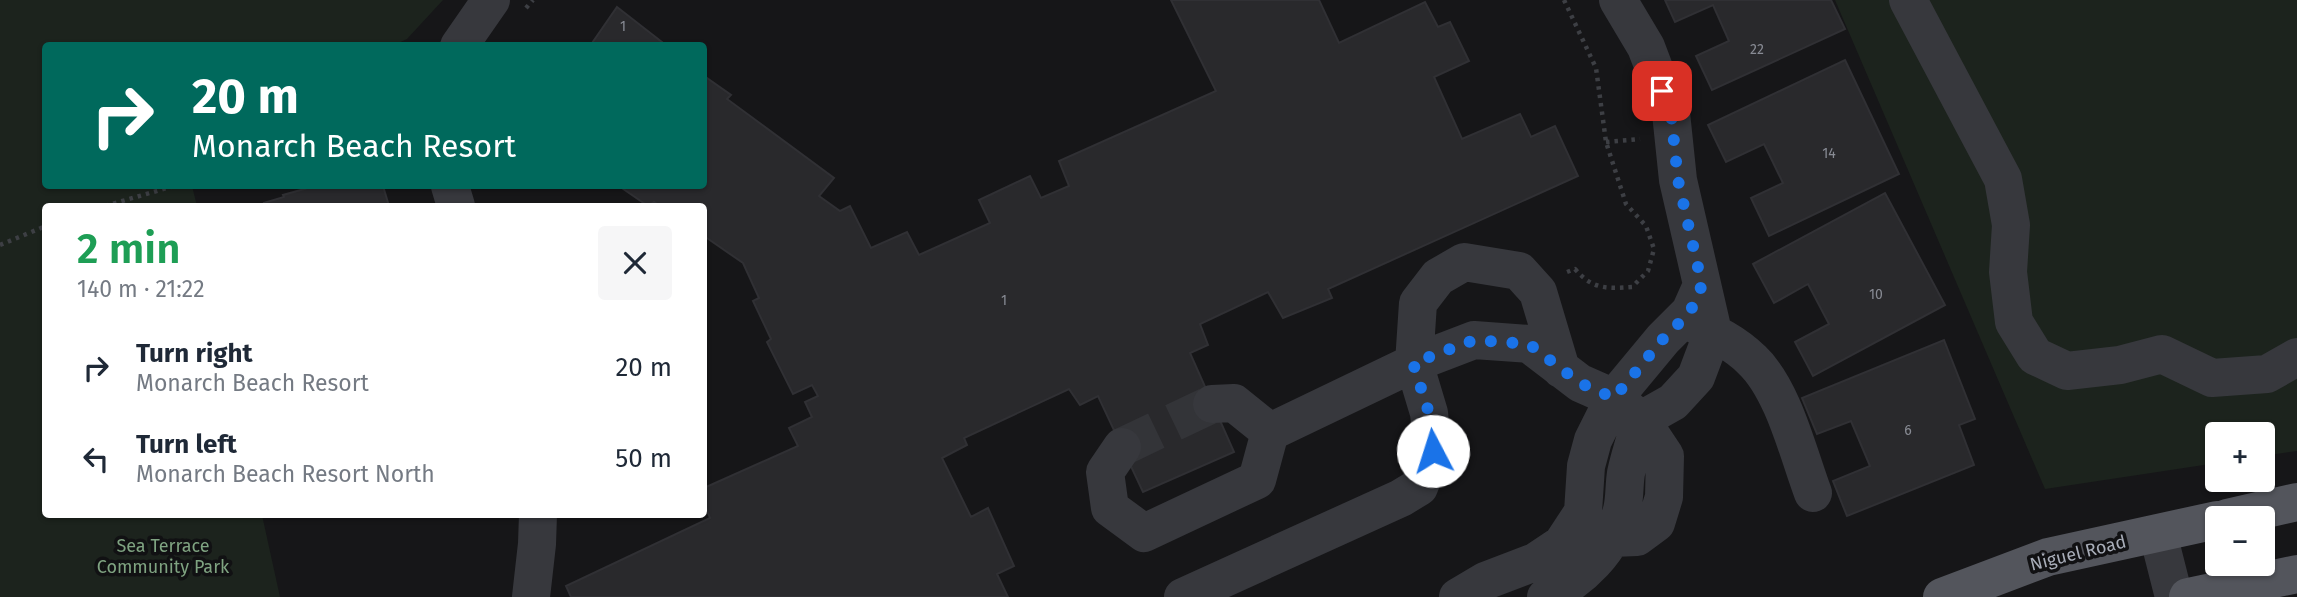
<!DOCTYPE html>
<html lang="en">
<head>
<meta charset="utf-8">
<style>
  :root { --surface:#fff; --page:#f6f6f7; --text:#1f2937; --muted:#747a83 }
  body { margin:0; font-family:"Fira Sans",sans-serif; background:var(--page); color:var(--text); height:100vh; display:flex; flex-direction:column; font-size:26px; white-space:nowrap }
  * { box-sizing:border-box; margin:0 }
  p { font-size:23px; color:var(--muted) }
  .icon { flex:none; width:38px; height:38px; fill:none; stroke:currentColor; stroke-width:2; stroke-linecap:round; stroke-linejoin:round }
  .map { position:relative; flex:1; overflow:hidden }
  .side { position:absolute; left:42px; top:203px; width:665px; height:315px; display:flex; flex-direction:column; background:var(--surface); border-radius:7px; box-shadow:0 2px 5px #0004 }
  .side>* { flex:none }
  .hud { position:absolute; left:42px; top:42px; width:665px; height:147px; border-radius:7px; box-shadow:0 2px 5px #0004; background:#00695c; color:#fff; overflow:hidden }
  .buttons { position:absolute; left:2205px; top:422px; display:grid; gap:14px }
  .buttons a { display:grid; place-items:center; width:70px; height:70px; border-radius:7px; background:var(--surface); box-shadow:0 2px 5px #0004; font-size:35px }
  .pin { position:absolute; display:grid; place-items:center; width:60px; height:60px; color:#fff; margin:-30px; border-radius:14px; box-shadow:0 4px 10px #0006 }
  .me { position:absolute; width:77px; margin:-38px; rotate:355deg; stroke-linejoin:round; filter:drop-shadow(0 0 5px #0008) }
  .turn { display:flex; align-items:center; gap:24px; height:147px; padding:0 35px; font-size:32px }
  .turn .icon { width:91px; height:91px; stroke-width:2.5 }
  .turn b { display:block; font-size:49px; line-height:60px }
  .round { display:grid; place-items:center; flex:none; width:74px; height:74px; border-radius:7px; background:var(--page) }
  .head { display:flex; align-items:center; justify-content:space-between; height:119px; padding:0 35px }
  h1 { font-size:42px; font-weight:600; line-height:52px; color:#1e9e55 }
  ul { padding:0; list-style:none }
  li { display:flex; align-items:center; gap:21px; height:91px; padding:0 35px }
  li div { flex:1 }
  li b { display:block; font-size:26px }
  li em { font-style:normal }
  .map>svg:first-child { display:block }
  .green { fill:#1c231d }
  .building { fill:#29292c; stroke:#303034; stroke-width:2 }
  .lines { fill:none; stroke-linecap:round; stroke-linejoin:round }
  .minor-tunnel { stroke:#333438; stroke-width:38; stroke-dasharray:38 19; stroke-linecap:butt }
  .path { stroke:#3d3f44; stroke-width:4.5; stroke-dasharray:3.5 5; stroke-linecap:butt }
  .minor { stroke:#37383d; stroke-width:38 }
  .major { stroke:#53555c; stroke-width:38 }
  .route { stroke:#1a73e8; stroke-width:12; stroke-dasharray:0 21.6 }
  .labels { text-anchor:middle; dominant-baseline:central; stroke-width:7; stroke-linejoin:round; paint-order:stroke }
  .number-label { font-size:14px; fill:#888b94 }
  .park-label { font-size:18px; fill:#7fa381; stroke:#111113 }
  .street-label { font-size:18px; fill:#a8adb8; stroke:#111113 }
</style>
</head>
<body>
<div class="map">
<svg width="2297" height="597" viewBox="0 0 2297 597">
  <rect width="100%" height="100%" fill="#161618"/>
  <path class="green" d="M0 0H443L407 39 394 45 46 46V186H192L197 206H46V514L262 515 280 597H0Z
    M1835 0H2297V451L2263 456V434H2217V463L2045 489Z"/>
  <path class="building" d="M1171 0H1319L1339 43 1425 2 1438 27 1450 22 1469 61 1434 77 1462 139 1520 114 1531 137 1555 126 1578 176 1328 289 1332 298 1283 318 1268 292 1200 324 1208 345 1190 353 1234 452 1143 492 1098 396 1080 405 1069 389 964 438 967 445 942 458 971 517 988 508 1014 566 997 574 1008 597H571L566 586 710 518 704 503V488L798 446 789 428 812 417 805 402 818 396 812 385 793 394 767 342 771 339 753 301 759 298 743 263 704 236V206H660L654 202 648 206 619 186H704V76L731 95 727 99 834 178 819 196 840 211 850 206 871 248 907 232 919 255 990 223 979 200 1030 176 1041 198 1069 186 1059 161 1216 91Z
    M1665 0H1831L1845 29 1712 90 1696 56 1729 41 1713 5 1675 22Z
    M617 7 667 46H590Z
    M1845 60 1899 174 1769 236 1751 198 1783 183 1764 144 1726 162 1708 125Z
    M315 186H383L389 206H265L264 203 284 197 283 195Z
    M1885 193 1945 305 1813 376 1795 342 1829 324 1808 284 1774 303 1753 264Z
    M1944 340 1975 419 1959 425 1974 465 1847 516 1833 481 1870 466 1851 421 1817 434 1802 398Z"/>
  <g class="lines">
    <path class="minor-tunnel" d="M1122 447 1212 404"/>
    <path class="path" d="M1564 0 1596 68 1606 142 1626 204 1646 226 1654 249 1648 271 1632 287C1606 289 1592 289 1575 269L1567 272
      M526 8 533 0
      M1606 142 1640 139
      M105 206 174 186
      M0 245 46 226"/>
    <path class="minor" d="M1618 0 1646 47 1671 113 1678 180 1713 332 1696 377 1673 402 1641 420
      M1908 0 2003 179 2011 225 2008 272 2014 322 2035 356 2067 371 2120 365 2162 354 2212 378 2267 374 2297 357
      M459 46 491 0
      M450 186 456 206
      M1692 323C1714 333 1735 343 1752 360 1783 389 1798 453 1813 493
      M1212 404 1234 403 1270 432
      M1122 447 1105 472 1110 508 1144 533 1257 480 1270 432 1414 363 1474 340 1529 344 1580 383 1614 398 1641 420 1665 456 1664 497 1656 523 1637 537 1612 538 1573 527
      M2158 534 2174 597
      M531 597 537 544 538 514
      M1183 597 1401 498 1419 487 1433 451 1429 413 1414 363 1418 303 1438 277 1464 262 1519 271 1538 292 1561 369
      M1458 597 1485 581 1535 562 1562 544 1583 512 1586 466 1593 440 1614 398 1663 339 1690 312 1702 285
      M1546 597C1581 580 1613 550 1622 510 1625 498 1624 485 1626 473 1630 455 1636 437 1641 420"/>
    <path class="major" d="M2227 518 2297 502
      M1942 597 2048 557 2217 520
      M2188 597 2297 574"/>
  </g>
  <g class="lines">
    <path class="route" d="M1433 451 1429 413 1413 363 1474 340 1529 344 1580 383 1614 398 1663 339 1690 312 1702 285 1678 180 1671 113 1662 91"/>
  </g>
  <g class="labels">
    <g class="number-label">
      <text x="623" y="26">1</text>
      <text x="1757" y="49">22</text>
      <text x="1829" y="153">14</text>
      <text x="1876" y="294">10</text>
      <text x="1004" y="300">1</text>
      <text x="1908" y="430">6</text>
    </g>
    <g class="park-label">
      <text x="163" y="546">Sea Terrace<tspan x="163" dy="21">Community Park</tspan></text>
    </g>
    <g class="street-label">
      <text transform="translate(2078 553) rotate(-14)">Niguel Road</text>
    </g>
  </g>
</svg>
<div class="buttons">
<a>+</a>
<a>−</a>
</div>
<div class="pin" style="left:1662px;top:91px;background:#d93025"><svg class="icon" aria-label="arrive" viewBox="0 0 24 24"><path d="M6 21V4h12l-3 4 3 4H6"/></svg></div>
<svg class="me" style="left:1433px;top:451px" viewBox="-20 -20 40 40"><circle r="19" fill="#fff"/><path d="M0-13L10 11 0 6-10 11z" fill="#1a73e8"/></svg>
<div class="hud">
<div class="turn"><svg class="icon" aria-label="right" viewBox="0 0 24 24"><path d="M7 20v-9h11M14 6l5 5-5 5"/></svg><div><b>20 m</b>Monarch Beach Resort</div></div>
</div>
<section class="side">
<div class="head"><div><h1>2 min</h1><p>140 m · 21:22</p></div><a class="round"><svg class="icon" aria-label="close" viewBox="0 0 24 24"><path d="M6 6l12 12M18 6L6 18"/></svg></a></div>
<ul>
<li><svg class="icon" aria-label="right" viewBox="0 0 24 24"><path d="M7 20v-9h11M14 6l5 5-5 5"/></svg><div><b>Turn right</b><p>Monarch Beach Resort</p></div><em>20 m</em></li>
<li><svg class="icon" aria-label="left" viewBox="0 0 24 24"><path d="M17 20v-9H6M10 6l-5 5 5 5"/></svg><div><b>Turn left</b><p>Monarch Beach Resort North</p></div><em>50 m</em></li>
</ul>
</section>
</div>
</body>
</html>
